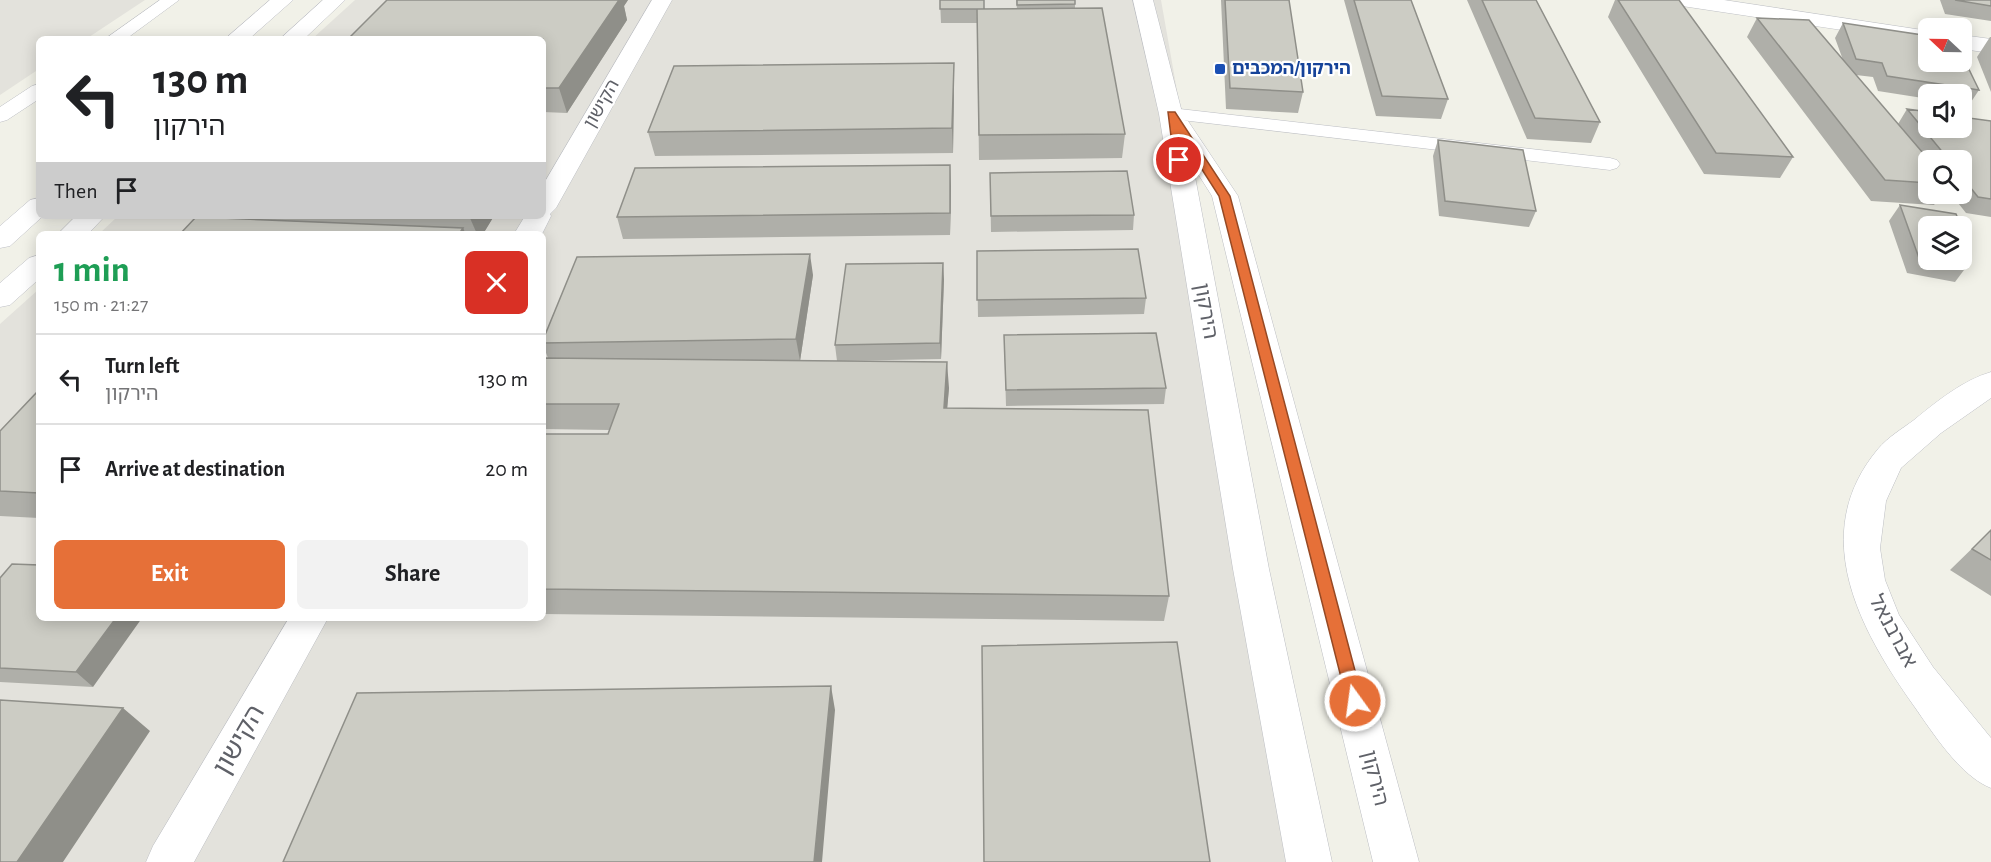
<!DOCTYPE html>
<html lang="en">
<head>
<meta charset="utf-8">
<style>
  :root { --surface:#fff; --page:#f2f2f2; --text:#202124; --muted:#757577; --line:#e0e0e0; --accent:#e67038 }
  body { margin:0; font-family:"Alegreya Sans","Noto Sans Hebrew",sans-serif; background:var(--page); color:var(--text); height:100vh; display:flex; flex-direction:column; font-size:22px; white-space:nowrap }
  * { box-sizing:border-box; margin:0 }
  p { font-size:20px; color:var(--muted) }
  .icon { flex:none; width:33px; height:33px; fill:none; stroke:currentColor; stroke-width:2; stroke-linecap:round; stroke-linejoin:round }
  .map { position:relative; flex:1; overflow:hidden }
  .details { position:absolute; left:36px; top:231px; width:510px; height:390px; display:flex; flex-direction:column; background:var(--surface); border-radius:9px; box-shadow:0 3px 15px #0003 }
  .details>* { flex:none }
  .banner { position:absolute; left:36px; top:36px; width:510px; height:183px; border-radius:9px; box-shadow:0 3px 15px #0003; background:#fff; color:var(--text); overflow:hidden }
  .needle { width:39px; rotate:292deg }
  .controls { position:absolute; left:1918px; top:18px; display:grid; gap:12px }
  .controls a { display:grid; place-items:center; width:54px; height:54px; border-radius:9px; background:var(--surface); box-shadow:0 3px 15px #0003; font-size:30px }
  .pin { position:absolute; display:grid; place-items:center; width:51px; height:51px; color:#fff; margin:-26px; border:3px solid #fff; border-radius:50%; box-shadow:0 2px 6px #0007 }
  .me { position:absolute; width:66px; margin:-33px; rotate:346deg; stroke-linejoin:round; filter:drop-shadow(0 0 4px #0008) }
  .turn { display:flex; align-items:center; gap:21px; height:126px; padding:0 18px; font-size:27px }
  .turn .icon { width:78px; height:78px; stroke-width:2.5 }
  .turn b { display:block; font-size:42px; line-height:51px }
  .then { display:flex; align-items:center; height:57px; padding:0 18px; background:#0003; gap:12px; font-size:22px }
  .round { display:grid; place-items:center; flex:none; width:63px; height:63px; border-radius:9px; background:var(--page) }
  .overview { display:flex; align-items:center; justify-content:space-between; height:102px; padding:0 18px }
  h1 { font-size:36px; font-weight:700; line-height:45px; color:#1e9e55 }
  .action { display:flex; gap:12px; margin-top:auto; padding:12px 18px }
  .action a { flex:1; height:69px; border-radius:9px; background:var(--accent); color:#fff; font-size:24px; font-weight:700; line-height:69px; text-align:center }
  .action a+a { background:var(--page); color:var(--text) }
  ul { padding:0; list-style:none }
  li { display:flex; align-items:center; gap:18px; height:90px; padding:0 18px; border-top:2px solid var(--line) }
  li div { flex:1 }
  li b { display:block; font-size:22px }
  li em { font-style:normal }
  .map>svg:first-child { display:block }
  .industrial { fill:#e3e2dc }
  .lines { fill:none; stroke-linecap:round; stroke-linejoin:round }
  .service-casing { stroke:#bcbec3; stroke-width:1 }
  .minor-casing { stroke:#bcbec3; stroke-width:1 }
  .secondary-casing { stroke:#bdbec5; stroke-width:1 }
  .service { fill:#fff; fill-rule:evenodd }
  .minor { fill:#fff; fill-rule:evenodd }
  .secondary { fill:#fff; fill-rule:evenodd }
  .wall { fill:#afafa9 }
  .shaded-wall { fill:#8f8f89 }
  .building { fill:#ccccc4; stroke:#8f8f89; stroke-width:1.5 }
  .route { fill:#e67038; stroke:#964924; stroke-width:1.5 }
  .transit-dot { fill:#1a4fb4; stroke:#fff; stroke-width:2 }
  .labels { text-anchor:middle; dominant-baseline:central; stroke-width:4.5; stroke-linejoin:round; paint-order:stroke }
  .far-transit-label { font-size:18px; font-weight:bold; fill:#164399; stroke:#fff; text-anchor:start }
  .far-street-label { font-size:18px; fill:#5f6168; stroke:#fff }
  .street-label { font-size:21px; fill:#5f6168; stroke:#fff }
  .near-street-label { font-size:26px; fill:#5f6168; stroke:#fff }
</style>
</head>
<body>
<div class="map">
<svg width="1991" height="862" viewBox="0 0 1991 862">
  <rect width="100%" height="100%" fill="#f1f1e8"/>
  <path class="industrial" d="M0 0H145L86 39H39V69L0 95Z
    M355 0H1161L1313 862H0V324L39 289V618H543V234H99L118 216H543V39H312Z"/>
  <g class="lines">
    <defs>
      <path id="service" d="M160 0H179L126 39H105Z
        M39 84V99L7 120 0 122V107L32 86Z
        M1171 108 1610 158 1617 160 1620 164 1617 168 1610 170 1164 118 1161 114 1164 110Z"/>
      <path id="minor" d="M652 0H672L556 208 550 214 551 216 542 234H514L525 216H543V185Z
        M1133 0H1153L1184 120 1188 121 1238 196 1419 862H1373L1212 196 1193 166 1269 569 1332 862H1286L1233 569 1159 114Z
        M1672 0H1724L1929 31V43L1682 6 1675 4Z
        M1962 35 1991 39V53L1962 49Z
        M1991 372V398L1941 433 1901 468 1886 501 1880 548 1885 580 1899 615 1933 667 1991 738V788C1960 776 1933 733 1914 706 1860 630 1807 534 1878 449 1888 437 1902 429 1914 420 1936 402 1963 380 1991 372Z
        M289 618H328L194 862H146L153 846Z"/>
      <path id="secondary" d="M270 0H293L249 39H225Z
        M323 0H345L304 39H280Z
        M39 198V216H43L10 246 0 248V226L30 200Z
        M76 216H105L88 234H58Z
        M39 255V279L10 305 0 307V283L29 258Z"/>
    </defs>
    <use href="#service" class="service-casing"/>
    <use href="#minor" class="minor-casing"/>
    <use href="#secondary" class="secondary-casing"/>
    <use href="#service" class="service"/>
    <use href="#minor" class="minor"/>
    <use href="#secondary" class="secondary"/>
  </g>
  <path class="wall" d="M387 0H628L624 6 627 20 567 113 543 112V39Z
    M940 0 984 9H1017L1016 0H1075V9L1125 134 1122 158 979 160 977 23H941Z
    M1221 0H1289L1303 92 1298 113 1226 109Z
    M1344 0H1411L1448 99 1441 119 1376 116Z
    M1467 0H1536L1600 122 1591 143 1527 139Z
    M1615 0H1679L1793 157 1780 178 1704 174 1608 17Z
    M1940 0H1991V21L1945 14Z
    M1757 18 1843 60 1835 38 1843 23 1979 90 1969 105 1962 104V94H1929V99L1878 91 1873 77 1856 75 1898 124 1907 109 1991 121V217L1966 213 1951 194H1962V160H1929V194H1942L1934 205 1871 201 1747 37Z
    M1990 37H1991V92L1977 57Z
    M954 63V87L953 153 655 156 648 132Z
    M1438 140 1536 211 1529 227 1439 216 1433 156Z
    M990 173 1134 215 1133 230 991 232Z
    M951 186 950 235 623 239 617 217Z
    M1900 205 1929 226 1967 266 1955 282 1907 273 1889 221Z
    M214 216H494L483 234H180L215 218Z
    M1962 229 1967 242 1962 249Z
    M977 251 1146 298 1144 314 978 317Z
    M813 275 800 361 949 388 947 408 1169 596 1164 621 543 614V434H608L610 430 543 429V358H548L543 345V340Z
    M944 279 941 359 837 361 835 345Z
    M1004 335 1166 388 1164 404 1006 406Z
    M39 390V518L0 516V431Z
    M1991 530V596L1950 570Z
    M0 578 93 687 0 682Z"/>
  <path class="shaded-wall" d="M619 0H628L624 6 627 20 567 113 559 88Z
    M954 63V87L953 153 952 128Z
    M950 165 951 186 950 235Z
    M472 216H494L483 234H477L470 218Z
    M463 228 466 234H459Z
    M810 254 813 275 800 361 796 339Z
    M943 263 944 279 941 359 940 343Z
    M947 362 949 388 945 434 944 408Z
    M116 618H142L93 687 76 672Z
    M831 686 835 710 822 862H814Z
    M123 708 150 731 63 862H17Z"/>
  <path class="building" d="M387 0H619L559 88H543V39H348Z
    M940 0H984V9H940Z
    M1017 0H1075V4L1017 5Z
    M1225 0H1289L1303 92 1230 88Z
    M1354 0H1411L1448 99 1382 96Z
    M1482 0H1536L1600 122 1535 118Z
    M1618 0H1679L1793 157 1716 153Z
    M1955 0H1991V6Z
    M1102 8 1125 134 979 135 977 9Z
    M1757 18 1809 20 1929 160V183L1885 180Z
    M1843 23 1929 36V62H1962V55L1979 90 1887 76 1882 63 1856 59Z
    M954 63 952 128 648 132 674 66Z
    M1907 109 1929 112V128H1962V117L1991 121V199L1978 197 1962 177V160H1949Z
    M1438 140 1523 150 1536 211 1445 201Z
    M950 165V213L617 217 635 168Z
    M1127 171 1134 215 991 216 990 173Z
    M1900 205 1956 214 1961 226H1929V259L1919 258Z
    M415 216H472L470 218Z
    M196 217 463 228 459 234H180Z
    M1962 229 1967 242 1962 241Z
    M1138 249 1146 298 977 300V251Z
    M810 254 796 339 543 343V340L577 257Z
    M1962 254 1967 266 1930 260H1962Z
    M943 263 940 343 835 345 846 264Z
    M1156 333 1166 388 1006 390 1004 335Z
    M543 358 947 362 944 408 1148 410 1169 596 543 589V434H608L619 404H543Z
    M39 390V493L0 491V431Z
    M1991 530V560L1972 549Z
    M12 564 39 565V618H116L76 672 0 668V578Z
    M1177 642 1210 862H984L982 646Z
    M831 686 814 862H283L357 693Z
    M0 700 123 708 17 862H0Z"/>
  <path class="route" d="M1168 112H1175L1230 196 1363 701 1361 707 1355 709 1349 707 1347 701 1219 196 1180 135 1185 160 1179 163 1174 160Z"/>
  <rect class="transit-dot" x="1214" y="63" width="12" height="12" rx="3"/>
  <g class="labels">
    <g class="far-transit-label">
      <text x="1232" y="69">הירקון/המכבים</text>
    </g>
    <g class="far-street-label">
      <text transform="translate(602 104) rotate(-60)">הקישון</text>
    </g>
    <g class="street-label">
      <text transform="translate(1206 311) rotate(80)">הירקון</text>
      <text transform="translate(1893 631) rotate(62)">אברבנאל</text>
      <text transform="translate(1375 778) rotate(76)">הירקון</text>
    </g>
    <g class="near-street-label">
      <text transform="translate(239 740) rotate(-60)">הקישון</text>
    </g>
  </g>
</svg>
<div class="controls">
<a><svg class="needle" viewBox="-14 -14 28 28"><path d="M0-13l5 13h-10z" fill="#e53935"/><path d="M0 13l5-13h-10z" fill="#757577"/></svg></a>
<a><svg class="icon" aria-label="sound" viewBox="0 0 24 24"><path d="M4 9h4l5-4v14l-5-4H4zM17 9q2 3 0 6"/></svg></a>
<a><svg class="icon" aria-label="search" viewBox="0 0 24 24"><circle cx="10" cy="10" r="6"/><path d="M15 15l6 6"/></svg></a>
<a><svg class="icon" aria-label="layers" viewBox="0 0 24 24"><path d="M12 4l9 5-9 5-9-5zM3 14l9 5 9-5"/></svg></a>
</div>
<div class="pin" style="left:1179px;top:160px;background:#d93025"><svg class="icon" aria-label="arrive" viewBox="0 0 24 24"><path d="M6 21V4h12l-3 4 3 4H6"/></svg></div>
<svg class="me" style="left:1355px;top:701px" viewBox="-20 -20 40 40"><circle r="17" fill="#e67038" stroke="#fff" stroke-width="3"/><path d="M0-11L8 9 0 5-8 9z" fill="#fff"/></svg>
<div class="banner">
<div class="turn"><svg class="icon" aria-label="left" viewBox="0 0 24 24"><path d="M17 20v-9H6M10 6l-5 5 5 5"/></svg><div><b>130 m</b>הירקון</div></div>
<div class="then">Then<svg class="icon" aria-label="arrive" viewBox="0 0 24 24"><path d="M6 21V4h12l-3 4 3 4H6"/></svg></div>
</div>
<section class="details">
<div class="overview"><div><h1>1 min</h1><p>150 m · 21:27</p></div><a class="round" style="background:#d93025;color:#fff"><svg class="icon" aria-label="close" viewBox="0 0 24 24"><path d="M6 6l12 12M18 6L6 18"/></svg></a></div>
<ul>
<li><svg class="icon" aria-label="left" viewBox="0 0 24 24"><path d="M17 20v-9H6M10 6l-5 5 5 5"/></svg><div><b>Turn left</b><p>הירקון</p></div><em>130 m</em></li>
<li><svg class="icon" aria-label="arrive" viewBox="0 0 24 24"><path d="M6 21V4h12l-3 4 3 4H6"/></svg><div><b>Arrive at destination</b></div><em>20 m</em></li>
</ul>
<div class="action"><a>Exit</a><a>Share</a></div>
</section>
</div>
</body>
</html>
